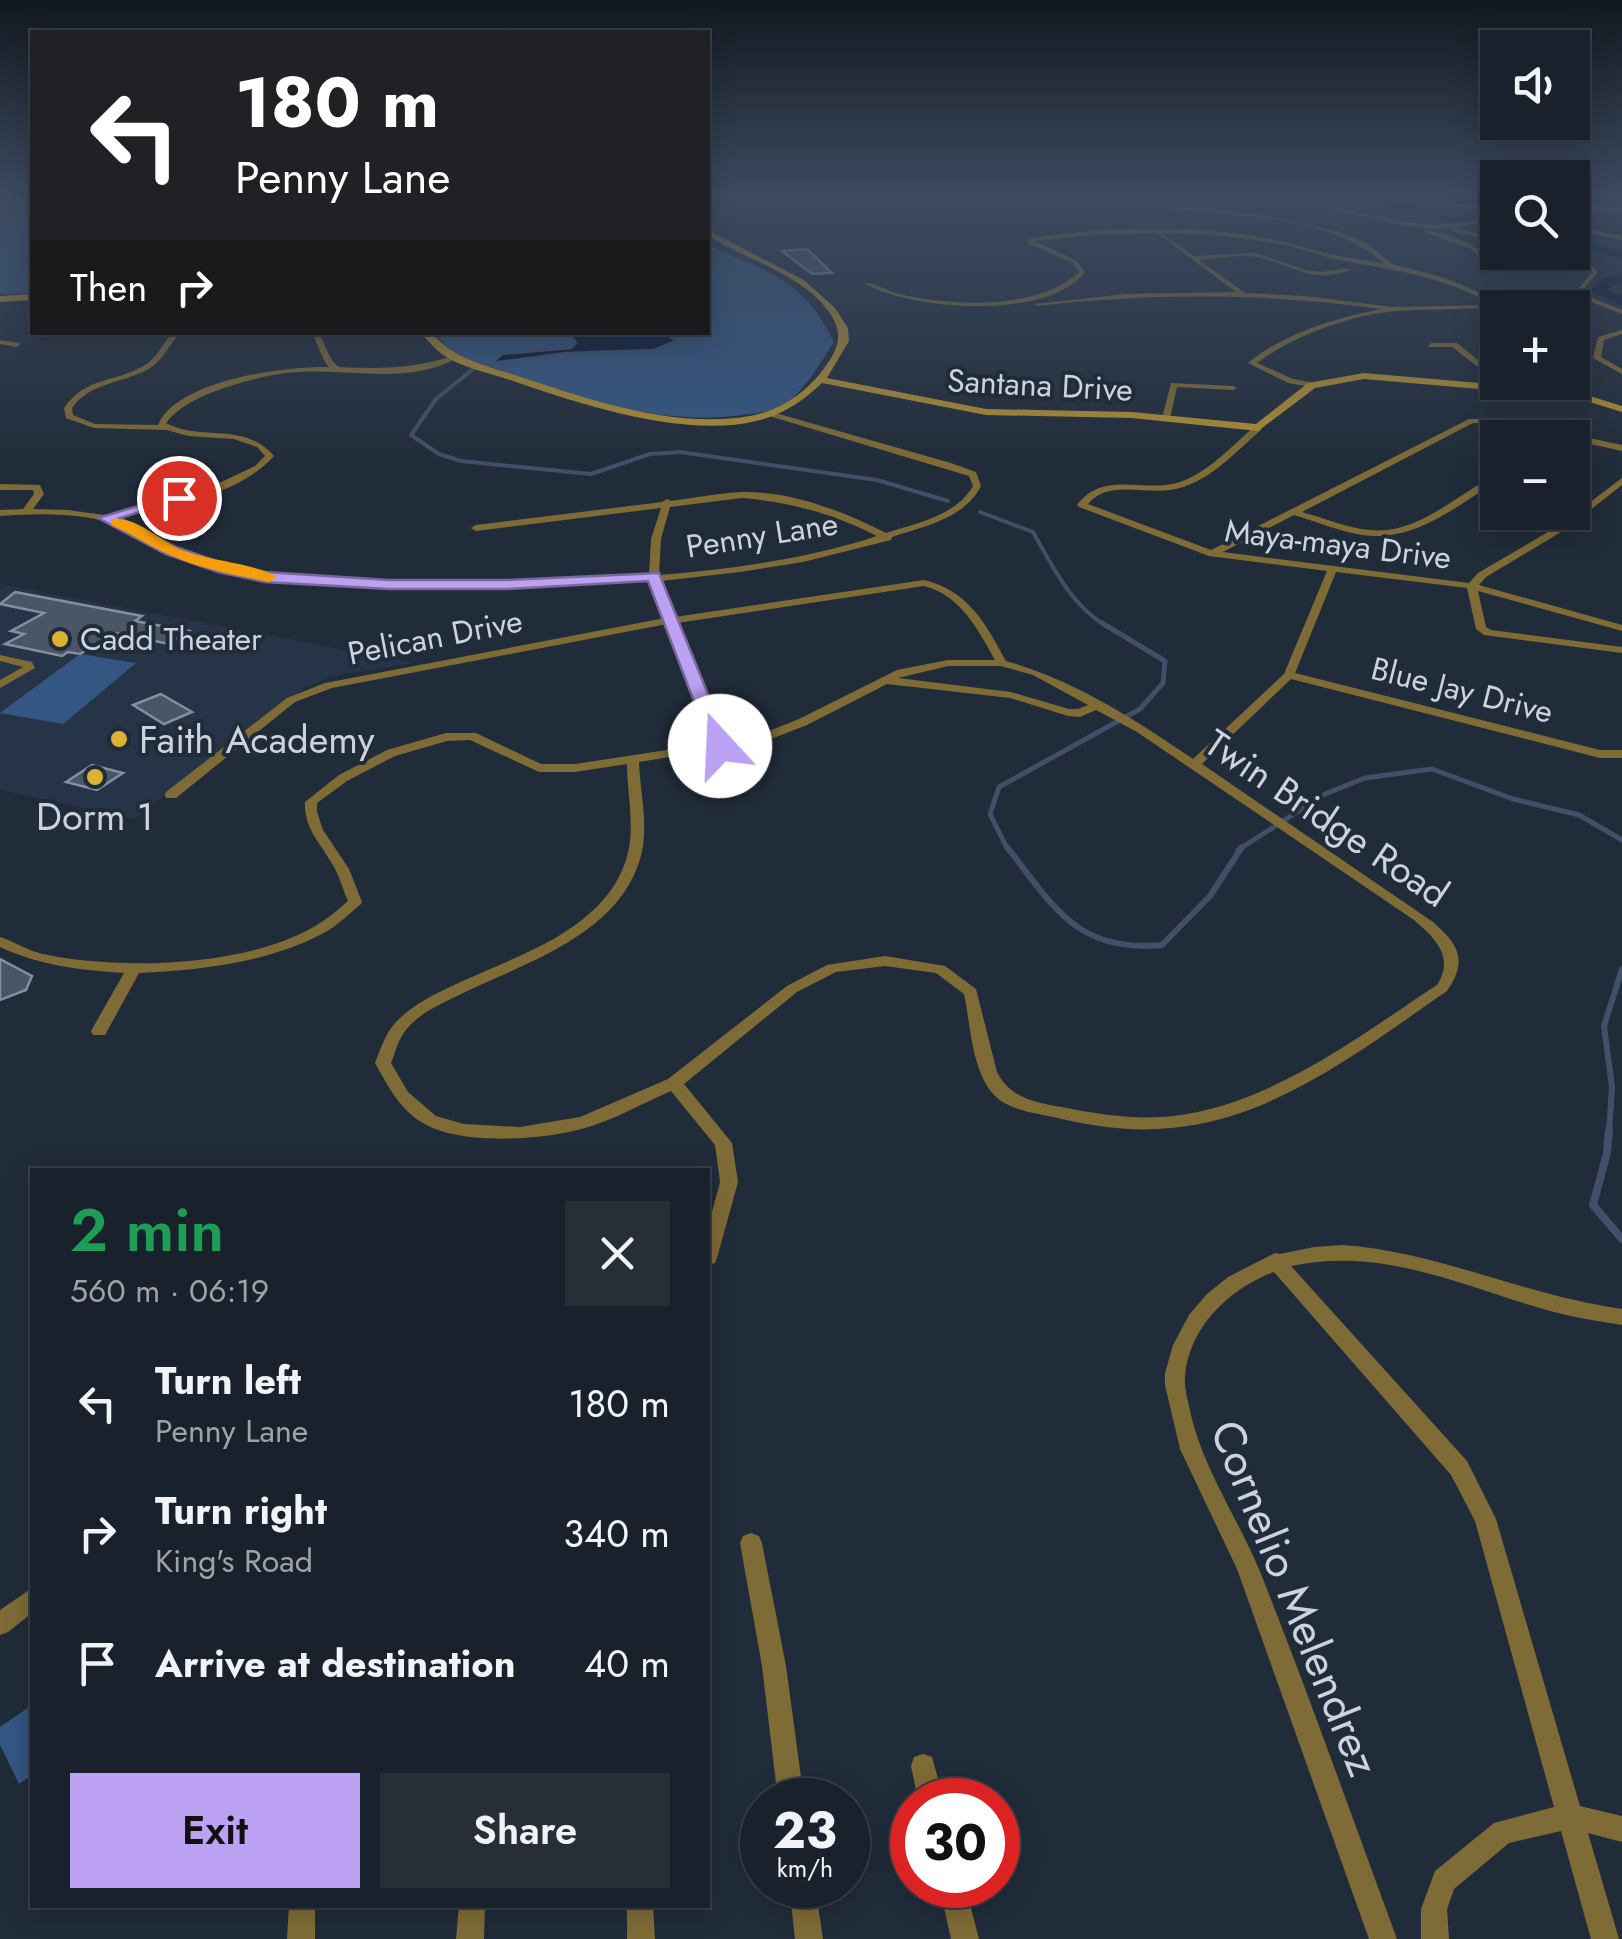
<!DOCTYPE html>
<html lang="en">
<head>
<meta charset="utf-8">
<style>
  :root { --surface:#19212c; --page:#262e38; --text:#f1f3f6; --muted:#9fa3a9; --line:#373e48; --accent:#bca0f2 }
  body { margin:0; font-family:Jost,sans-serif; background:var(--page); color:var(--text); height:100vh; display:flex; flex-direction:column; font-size:38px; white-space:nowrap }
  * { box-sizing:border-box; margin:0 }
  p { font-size:32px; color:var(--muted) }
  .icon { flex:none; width:55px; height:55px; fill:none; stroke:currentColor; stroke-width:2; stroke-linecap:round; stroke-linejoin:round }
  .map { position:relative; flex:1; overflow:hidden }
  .side { position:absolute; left:30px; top:1168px; width:680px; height:740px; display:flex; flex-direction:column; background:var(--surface); border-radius:0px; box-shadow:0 5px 25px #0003,0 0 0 2px var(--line) }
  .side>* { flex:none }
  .banner { position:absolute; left:30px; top:30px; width:680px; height:305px; border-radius:0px; box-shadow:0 5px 25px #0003,0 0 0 2px var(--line); background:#202124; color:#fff; overflow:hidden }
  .controls { position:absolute; left:1480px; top:30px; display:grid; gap:20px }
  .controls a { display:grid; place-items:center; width:110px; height:110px; border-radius:0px; background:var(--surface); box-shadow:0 5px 25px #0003,0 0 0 2px var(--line); font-size:50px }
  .speed { position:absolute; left:740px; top:1778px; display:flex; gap:20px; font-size:50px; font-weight:700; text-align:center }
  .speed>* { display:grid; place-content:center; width:130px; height:130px; border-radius:50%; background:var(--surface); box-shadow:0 5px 25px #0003,0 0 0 2px var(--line); line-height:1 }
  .speed small { font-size:25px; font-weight:400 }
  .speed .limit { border:15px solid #d22; background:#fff; color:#111 }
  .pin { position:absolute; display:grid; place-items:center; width:85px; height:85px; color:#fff; margin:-42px; border:5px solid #fff; border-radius:50%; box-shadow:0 2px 10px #0007 }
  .me { position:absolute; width:110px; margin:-55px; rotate:340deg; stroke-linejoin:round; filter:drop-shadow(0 0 8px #0008) }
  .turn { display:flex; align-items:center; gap:35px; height:210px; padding:0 40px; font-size:45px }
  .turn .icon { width:130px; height:130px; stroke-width:2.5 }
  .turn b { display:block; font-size:70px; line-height:85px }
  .then { display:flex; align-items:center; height:95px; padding:0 40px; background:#0003; gap:20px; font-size:38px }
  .round { display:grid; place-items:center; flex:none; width:105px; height:105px; border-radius:0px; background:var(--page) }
  .summary { display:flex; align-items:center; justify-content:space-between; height:170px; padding:0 40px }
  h1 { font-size:60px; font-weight:600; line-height:75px; color:#1e9e55 }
  .button { display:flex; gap:20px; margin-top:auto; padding:20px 40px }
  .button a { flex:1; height:115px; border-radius:0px; background:var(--accent); color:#111; font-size:40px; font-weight:600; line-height:115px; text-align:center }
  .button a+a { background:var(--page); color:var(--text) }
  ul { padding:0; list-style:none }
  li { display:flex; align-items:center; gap:30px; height:130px; padding:0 40px }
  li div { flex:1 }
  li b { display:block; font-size:38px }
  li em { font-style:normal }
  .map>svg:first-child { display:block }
  .built { fill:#263448 }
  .green { fill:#345683 }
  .water { fill:#031836; stroke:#405068; stroke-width:2.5 }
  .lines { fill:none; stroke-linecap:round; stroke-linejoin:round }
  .stream-far3 { stroke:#405068; stroke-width:4 }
  .stream-far2 { stroke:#405068; stroke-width:5 }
  .stream-far1 { stroke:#405068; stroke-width:6 }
  .stream { stroke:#405068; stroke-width:8 }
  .river { fill:#031836; fill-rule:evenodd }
  .building { fill:#4a5666; stroke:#828fa1; stroke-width:2.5 }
  .street { fill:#7f6b36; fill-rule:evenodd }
  .secondary { fill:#af8e33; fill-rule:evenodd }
  .route { fill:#bca0f2; stroke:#7a689d; stroke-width:2.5 }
  .slow { fill:#f59e0b }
  .poi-dot { fill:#dcb233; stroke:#212c3a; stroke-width:4 }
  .labels { text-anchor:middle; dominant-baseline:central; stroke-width:8; stroke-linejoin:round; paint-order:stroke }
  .far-street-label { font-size:32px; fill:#cdd3dd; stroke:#212c3a }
  .far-poi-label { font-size:32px; fill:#cdd3dd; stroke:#212c3a; text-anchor:start }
  .poi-label { font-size:38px; fill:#cdd3dd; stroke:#212c3a; text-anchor:start }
  .street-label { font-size:38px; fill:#cdd3dd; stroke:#212c3a }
  .near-street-label { font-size:45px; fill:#cdd3dd; stroke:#212c3a }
</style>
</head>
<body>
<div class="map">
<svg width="1622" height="1939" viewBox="0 0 1622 1939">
  <rect width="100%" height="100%" fill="#212c3a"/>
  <path class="built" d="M0 584 414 663 335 676 304 688 134 819 0 790Z"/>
  <path class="green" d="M0 196H32V293L0 294Z
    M708 245C767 272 804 279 834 342 820 363 807 387 787 403 777 412 756 413 743 415 647 428 562 391 473 361L451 351 434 333 708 332Z
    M80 654 136 663 63 724 0 713Z
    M32 1705V1775L19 1784 0 1745V1727Z"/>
  <path class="water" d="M569 333H666L676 341 654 350 567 353 492 363 502 354 571 348 576 343Z"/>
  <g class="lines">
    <path class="stream-far3" d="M472 370 436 399 411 435 439 454 461 461 591 474 650 454 680 452 877 480 948 501
      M980 512 1033 532C1053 567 1070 604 1106 626"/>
    <path class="stream-far2" d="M1008 850 990 814 999 787 1140 709 1163 683 1165 661 1102 623
      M1238 850 1325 794 1365 778 1432 769 1513 799 1579 815 1622 840"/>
    <path class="stream-far1" d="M1007 847C1054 907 1077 953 1162 945L1210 896 1242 847
      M1609 1132 1612 1087 1604 1026 1622 969"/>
    <path class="stream" d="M1609 1130 1607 1153 1593 1205 1622 1239"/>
    <path class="river" d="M1329 196 1402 203 1498 225V233Z
      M1572 241 1622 250V258L1572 249Z
      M1622 273V282L1607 290 1622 295V305L1589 292 1601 279Z"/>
  </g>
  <path class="building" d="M807 249 832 273 812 274 782 251Z
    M15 592 142 616 135 621 189 631 169 644 115 633 80 654 68 652 62 656 5 644 24 634 11 631 44 613 0 604Z
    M161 694 192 712 164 724 133 705Z
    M92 765 123 773 97 790 66 782Z
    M0 959 32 976 26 990 0 1000Z"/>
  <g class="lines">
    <path class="street" d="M1117 196 1263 215 1338 231 1368 244 1392 264 1445 278 1485 295 1505 307C1472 309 1433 309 1397 311 1352 314 1293 336 1257 363L1293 379 1315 383 1312 387 1288 383 1248 363C1284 333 1336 318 1381 309 1266 293 1152 293 1037 306L1034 304 1126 294 1236 292 1157 233 1094 235 1035 241 1077 261 1085 272C1078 280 1071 286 1061 291 1013 315 909 309 864 283 875 282 887 291 899 294 952 306 1037 311 1079 272L1073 263 1027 243 1031 238C1104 227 1182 225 1255 236 1281 240 1305 248 1330 254 1348 258 1366 260 1384 263 1306 199 1204 227 1117 196ZM1161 233C1203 234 1244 237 1285 245 1300 248 1315 254 1330 258 1387 270 1441 274 1493 305L1393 307 1305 296 1245 293 1199 260C1217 259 1239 254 1256 257 1295 264 1306 285 1351 270L1348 268 1322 272 1305 270 1256 253 1194 256Z
      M1272 196H1282L1407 222 1436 225 1498 218V222L1436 229 1407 226Z
      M1409 196 1467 205 1498 204V208L1467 209Z
      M1572 204 1622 209V213L1572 208Z
      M1572 226 1622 236V240L1572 230Z
      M1453 228 1498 238V242L1451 231Z
      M1424 230C1452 234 1481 245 1498 268L1493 269 1471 249 1424 232Z
      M1550 252C1566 252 1588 260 1598 272L1580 293 1622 310V314L1574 295 1592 272 1588 267Z
      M1622 330V334L1604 340 1601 357 1622 369V374L1593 358 1598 337Z
      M174 332H182C169 343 164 360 150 368 124 384 91 381 72 408L73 415 95 424 158 425C177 380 284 366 329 367 322 361 318 342 311 332H318C326 344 328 360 339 367 382 369 414 369 455 355L459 357C411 385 352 369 299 372 274 373 249 380 224 388 202 396 181 404 166 423 203 442 244 421 274 456 236 498 168 505 115 518L138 526 172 547 213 563 237 569 291 578 360 581 486 582 649 575 651 539 661 508 476 531 471 528 476 525 662 502 667 499 671 501C694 498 719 493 742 492 791 491 843 511 886 533 916 523 956 516 973 486L969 476 769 416 768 414 772 412 951 463 976 472 981 486C964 519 925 526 892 537L891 540 803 562 740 572 661 581 675 617 924 580C969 591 985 623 1006 661 1074 680 1136 720 1193 759L1284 674 1327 571 1209 556 1079 507 1077 505C1104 469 1145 494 1180 482 1209 472 1232 446 1255 426H1261V430C1234 453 1207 485 1170 490 1143 494 1107 480 1088 504L1211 550 1469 419H1500L1622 445V451L1572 440V438L1500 423H1473L1302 512C1324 518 1347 528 1370 530 1419 535 1456 494 1498 474V481C1456 506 1414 543 1362 535 1339 531 1317 522 1294 515L1223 552 1469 583 1478 573 1560 525 1622 478V485L1566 529 1486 577 1479 585 1622 625V631L1478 591 1486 627 1491 630 1622 647V653L1484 635 1476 629 1467 588 1336 572 1295 673 1600 750H1622V758H1600L1291 679 1202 764 1433 922C1459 945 1468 960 1447 991 1364 1048 1275 1119 1171 1128 1133 1132 1095 1127 1058 1118 1038 1113 1009 1111 994 1095 971 1069 971 1026 964 994L936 973 885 966 836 972 797 992 684 1084 732 1143 738 1182 717 1258 715 1263 708 1265V1227L720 1182 715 1145 671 1091C643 1103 614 1120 585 1128 544 1140 461 1146 423 1123 400 1110 388 1086 375 1063 381 1048 385 1034 396 1022 412 1005 433 995 454 985 517 955 613 929 629 848 634 820 627 792 627 764L575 772H539L470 740 447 741 395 756 347 781 317 803V812L323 830 349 869 362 902 360 905C350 913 340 923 329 930 273 962 203 970 139 973L105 1035H93L91 1031 124 973C79 970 42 966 0 947V937C15 942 28 951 43 954 120 971 257 967 323 921 332 915 340 908 348 901 342 888 339 874 331 862 319 841 304 828 305 802L339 775 387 750 446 733H476L541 764H575L713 743 667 624 332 688 295 702 176 798H166L165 795 166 792 287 698 325 683 665 618 651 581C572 587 493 589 415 588 358 587 303 587 247 577 220 572 192 564 167 552 154 545 142 534 128 529 88 512 43 513 0 516V510L23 509 34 494 33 490H0V484L40 485 44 494 33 509 68 510 104 515 215 485 255 466 265 456 257 447 234 439 188 436 167 430 94 428 66 418 64 408C88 374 118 384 148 363 159 355 163 342 174 332ZM742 498C790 502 834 514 877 536 807 559 732 569 659 575L661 539 670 507ZM924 586C960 595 978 629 995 660H948L897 670 799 719 756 736 724 741 677 623ZM948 666H1001L1033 675 1088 705 1078 709H1069L1011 692 898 678ZM887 684 1010 698 1068 716 1080 717 1096 710 1137 732 1414 920C1435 938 1455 957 1437 985 1356 1038 1272 1104 1173 1116 1138 1120 1102 1115 1067 1108 1039 1103 1011 1100 997 1072L976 989 945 966 885 956 827 965 787 986 668 1079 580 1117 520 1127 464 1124 436 1116 408 1092 391 1063C395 1054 397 1043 403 1034 415 1015 439 1005 459 995 526 962 628 933 643 846 647 818 640 789 639 762L763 742 807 725Z
      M0 340 19 343 20 345 16 347 0 344Z
      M1431 343H1457L1498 376V382L1452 347H1428Z
      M1545 382H1555L1578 394 1571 396Z
      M1171 383 1233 386 1237 388 1233 390 1177 387 1170 418 1166 420 1162 418Z
      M0 655 32 662 35 668 0 688V680L23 667 0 661Z
      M1343 1245C1439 1252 1527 1296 1622 1309V1325C1599 1321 1576 1318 1554 1312 1465 1288 1386 1246 1291 1266L1467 1461 1496 1519 1580 1806 1622 1816V1842L1588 1833 1619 1939H1591L1561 1831 1509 1843 1454 1889 1447 1909 1449 1939H1421V1909L1435 1871 1494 1823 1554 1807 1475 1521 1451 1475 1274 1272C1230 1288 1189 1327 1185 1376 1184 1386 1187 1397 1189 1406 1201 1467 1238 1517 1261 1574 1309 1695 1352 1817 1397 1939H1369L1237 1569 1180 1449 1165 1385V1373L1173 1345 1189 1315 1207 1294 1228 1277 1275 1253 1280 1254 1314 1247Z
      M751 1533 759 1536 762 1543 786 1666 804 1800H778L762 1666 740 1543 743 1536Z
      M32 1588V1613L8 1632 0 1635V1610Z
      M923 1754 932 1757 944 1800H918L911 1766 914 1757Z
      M789 1885H815L823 1939H795Z
      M939 1885H965L979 1939H951Z
      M289 1905H315V1939H287Z
      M459 1905H485L484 1939H456Z
      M627 1905H653L655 1939H627Z"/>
    <path class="secondary" d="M708 230 804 280 835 308 848 328 849 341 827 378 986 409 1132 412 1256 424 1308 383 1364 373 1574 391 1622 406V412L1573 397 1364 379 1315 388 1258 431 1132 418 986 415 822 383C802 402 784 414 756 421 684 439 576 403 507 379 486 372 460 367 442 354 434 348 427 340 420 332H430C438 339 445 347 454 352 473 363 496 369 518 376 590 400 673 429 750 416 780 411 807 392 825 367 839 348 844 333 829 312 802 273 746 261 708 235Z
      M32 294V300L0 302V296Z"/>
  </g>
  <linearGradient id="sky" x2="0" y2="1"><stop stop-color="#121820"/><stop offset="0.42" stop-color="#3d4b60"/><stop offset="1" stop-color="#3d4b60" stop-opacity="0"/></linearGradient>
  <rect width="1622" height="467" fill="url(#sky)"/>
  <path class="route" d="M174 495 186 498 120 518 176 547 227 565 265 572 389 580H507L659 573 729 746 720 751 711 746 648 581 507 589H389L265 582 218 572 166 554 98 518Z"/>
  <path class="slow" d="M111 519C136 517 156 537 177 548 205 561 256 563 277 577L269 582C235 575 200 569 168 554 149 546 131 533 111 525Z"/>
  <g class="poi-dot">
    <circle cx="60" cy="639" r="10"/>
    <circle cx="119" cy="739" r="10"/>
    <circle cx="95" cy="777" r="10"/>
  </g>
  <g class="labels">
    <g class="far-street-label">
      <text transform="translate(1040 385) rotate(3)">Santana Drive</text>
      <text transform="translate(762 535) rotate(-9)">Penny Lane</text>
      <text transform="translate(1338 544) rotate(7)">Maya-maya Drive</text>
      <text transform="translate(435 637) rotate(-11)">Pelican Drive</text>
      <text transform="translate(1462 690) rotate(14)">Blue Jay Drive</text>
    </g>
    <g class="far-poi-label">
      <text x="80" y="639">Cadd Theater</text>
    </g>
    <g class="poi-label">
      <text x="139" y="739">Faith Academy</text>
      <text x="95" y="816" text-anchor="middle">Dorm 1</text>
    </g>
    <g class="street-label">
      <text transform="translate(1327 818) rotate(34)">Twin Bridge Road</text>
    </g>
    <g class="near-street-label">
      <text transform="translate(1295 1598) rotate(68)">Cornelio Melendrez</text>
    </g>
  </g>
</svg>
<div class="controls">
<a><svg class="icon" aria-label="sound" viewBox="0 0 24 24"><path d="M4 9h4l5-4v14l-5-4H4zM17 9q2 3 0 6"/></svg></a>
<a><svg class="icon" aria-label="search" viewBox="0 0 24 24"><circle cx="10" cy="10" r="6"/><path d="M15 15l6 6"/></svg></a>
<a>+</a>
<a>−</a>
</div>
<div class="speed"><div>23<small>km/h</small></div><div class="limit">30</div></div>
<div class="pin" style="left:179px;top:498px;background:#d93025"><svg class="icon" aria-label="arrive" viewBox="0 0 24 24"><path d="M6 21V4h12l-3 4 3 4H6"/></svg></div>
<svg class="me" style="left:720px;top:746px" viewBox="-20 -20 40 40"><circle r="19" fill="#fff"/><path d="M0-13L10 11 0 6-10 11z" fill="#bca0f2"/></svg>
<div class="banner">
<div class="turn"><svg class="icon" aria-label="left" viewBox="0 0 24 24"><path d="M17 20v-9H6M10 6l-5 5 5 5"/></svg><div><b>180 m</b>Penny Lane</div></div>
<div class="then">Then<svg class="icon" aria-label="right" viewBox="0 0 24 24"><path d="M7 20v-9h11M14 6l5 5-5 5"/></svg></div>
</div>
<section class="side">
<div class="summary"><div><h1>2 min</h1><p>560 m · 06:19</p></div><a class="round"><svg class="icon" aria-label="close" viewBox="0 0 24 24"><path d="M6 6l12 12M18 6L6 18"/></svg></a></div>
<ul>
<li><svg class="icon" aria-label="left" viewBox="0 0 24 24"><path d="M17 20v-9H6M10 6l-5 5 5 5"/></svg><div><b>Turn left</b><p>Penny Lane</p></div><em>180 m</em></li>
<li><svg class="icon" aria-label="right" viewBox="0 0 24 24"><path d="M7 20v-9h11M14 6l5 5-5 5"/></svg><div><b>Turn right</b><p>King's Road</p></div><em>340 m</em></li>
<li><svg class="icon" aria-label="arrive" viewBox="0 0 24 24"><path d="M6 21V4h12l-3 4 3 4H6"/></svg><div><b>Arrive at destination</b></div><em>40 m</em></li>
</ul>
<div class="button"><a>Exit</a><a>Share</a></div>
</section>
</div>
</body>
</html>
